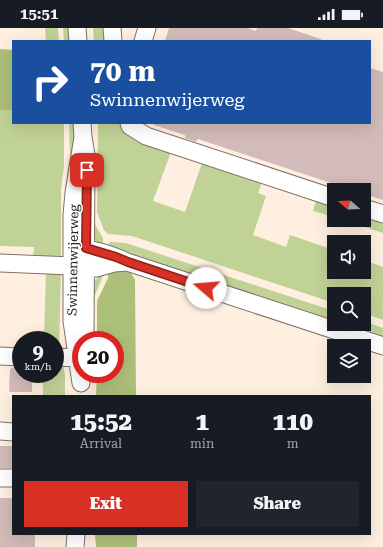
<!DOCTYPE html>
<html lang="en">
<head>
<meta charset="utf-8">
<style>
  :root { --surface:#171b24; --page:#20242c; --text:#f1f3f6; --muted:#9ea1a6; --accent:#d93025 }
  body { margin:0; font-family:"Roboto Serif",serif; background:var(--page); color:var(--text); height:100vh; display:flex; flex-direction:column; font-size:15px; white-space:nowrap }
  * { box-sizing:border-box; margin:0 }
  p { font-size:13px; color:var(--muted) }
  .icon { flex:none; width:22px; height:22px; fill:none; stroke:currentColor; stroke-width:2; stroke-linecap:round; stroke-linejoin:round }
  .map { position:relative; flex:1; overflow:hidden }
  .drawer { position:absolute; left:12px; top:367px; width:359px; height:140px; display:flex; flex-direction:column; background:var(--surface); border-radius:0px; box-shadow:0 4px 16px #0002 }
  .drawer>* { flex:none }
  .hud { position:absolute; left:12px; top:12px; width:359px; height:84px; border-radius:0px; box-shadow:0 4px 16px #0002; background:#1a4fa0; color:#fff; overflow:hidden }
  .needle { width:26px; rotate:289deg }
  .buttons { position:absolute; left:327px; top:155px; display:grid; gap:8px }
  .buttons a { display:grid; place-items:center; width:44px; height:44px; border-radius:0px; background:var(--surface); box-shadow:0 4px 16px #0002; font-size:20px }
  .speed { position:absolute; left:12px; top:303px; display:flex; gap:8px; font-size:20px; font-weight:700; text-align:center }
  .speed>* { display:grid; place-content:center; width:52px; height:52px; border-radius:50%; background:var(--surface); box-shadow:0 4px 16px #0002; line-height:1 }
  .speed small { font-size:10px; font-weight:400 }
  .speed .limit { border:6px solid #d22; background:#fff; color:#111 }
  .pin { position:absolute; display:grid; place-items:center; width:34px; height:34px; color:#fff; margin:-17px; border-radius:8px; box-shadow:0 2px 6px #0006 }
  .me { position:absolute; width:44px; margin:-22px; rotate:288deg; stroke-linejoin:round; filter:drop-shadow(0 0 3px #0008) }
  .turn { display:flex; align-items:center; gap:14px; height:84px; padding:0 12px; font-size:18px }
  .turn .icon { width:52px; height:52px; stroke-width:2.5 }
  .turn b { display:block; font-size:28px; line-height:34px }
  .eta { display:flex; justify-content:space-evenly; align-items:center; height:68px; text-align:center }
  .eta b { font-size:24px; font-weight:800; line-height:28px }
  .button { display:flex; gap:8px; margin-top:auto; padding:8px 12px }
  .button a { flex:1; height:46px; border-radius:0px; background:var(--accent); color:#fff; font-size:16px; font-weight:800; line-height:46px; text-align:center }
  .button a+a { background:var(--page); color:var(--text) }
  .status { display:flex; justify-content:space-between; align-items:center; height:28px; padding:0 20px; background:var(--surface); direction:ltr }
  .status svg { height:11px; fill:currentColor }
  .map>svg:first-child { display:block }
  .green { fill:#c1d296 }
  .forest { fill:#adc07a }
  .building { fill:#d2bbb8 }
  .lines { fill:none; stroke-linecap:round; stroke-linejoin:round }
  .minor-casing { stroke:#7f7164; stroke-width:19 }
  .minor { stroke:#fff; stroke-width:17 }
  .route-casing { stroke:#8d1f18; stroke-width:10 }
  .route { stroke:#d93025; stroke-width:7 }
  .labels { text-anchor:middle; dominant-baseline:central; stroke-width:3; stroke-linejoin:round; paint-order:stroke }
  .street-label { font-size:13px; fill:#29231e; stroke:#fff }
</style>
</head>
<body>
<div class="status"><b>15:51</b><svg viewBox="0 0 49 12"><path d="M0 12V9h3v3zM5 12V6h3v6zM10 12V3h3v9zM15 12V0h3v12zM26 1h20v11H26zM47 4h2v5h-2z"/></svg></div>
<div class="map">
<svg width="383" height="519" viewBox="0 0 383 519">
  <rect width="100%" height="100%" fill="#ffefe0"/>
  <path class="green" d="M45 0H58L59 13H46Z
    M63 0H70L71 13H64Z
    M93 0H106L107 13H94Z
    M0 82H13V95H64V138L61 162V231L33 232 34 219 0 218Z
    M69 95H76L75 119 66 183 65 160 70 129Z
    M98 95H122L171 124 153 173 185 184 202 135 262 154 258 165 266 168 253 207 286 219 290 207 334 222V244H364V232L383 239V292L364 285V266H334V275L132 208 108 206 104 202 97 184Z
    M316 172 334 178V189L313 183Z
    M364 188 383 194V205L342 192H364Z
    M93 193 103 210V218L101 219C94 211 90 204 93 193Z
    M110 214 126 215 334 283V294L107 221 108 216Z
    M46 242H61L59 324H55V312H44Z
    M101 246 103 248 92 274V256Z
    M364 293 383 300V311L339 296H364Z
    M55 337H63L65 347V368H43V346H55Z"/>
  <path class="forest" d="M0 21 13 22V82H0Z
    M108 241H119L131 245 135 252 136 368H96L97 346H115V312H97V273L108 250Z
    M95 506H137V519H96Z"/>
  <path class="building" d="M169 0H248L256 3 257 0H288L321 11V13H165Z
    M370 40 383 44V172L364 166V162H352L198 111 196 114 185 110V107L154 97V95H370Z
    M14 339H21V346H32V364H9L10 341Z
    M0 418H13V440H0Z
    M0 470H13V506H35V519H0Z"/>
  <g class="lines">
    <defs>
      <path id="minor" d="M77 0 78 13
        M112 0 113 13
        M143 13 147 0
        M82 95 83 109 86 127 85 312
        M129 95 130 98 146 108 334 170
        M364 180 383 186
        M72 220C91 220 110 226 127 234L383 318
        M0 235 72 238
        M74 241 96 240 114 235 127 234
        M0 328 21 329
        M55 329 81 330
        M81 355 72 293V187L74 165 83 109
        M0 403 13 404
        M0 450H13
        M75 519 76 506"/>
    </defs>
    <use href="#minor" class="minor-casing"/>
    <use href="#minor" class="minor"/>
  </g>
  <g class="lines">
    <defs>
      <path id="route" d="M87 142 86 220 116 229 128 234 206 260"/>
    </defs>
    <use href="#route" class="route-casing"/>
    <use href="#route" class="route"/>
  </g>
  <g class="labels">
    <g class="street-label">
      <text transform="translate(73 232) rotate(-89)">Swinnenwijerweg</text>
    </g>
  </g>
</svg>
<div class="buttons">
<a><svg class="needle" viewBox="-14 -14 28 28"><path d="M0-13l5 13h-10z" fill="#e53935"/><path d="M0 13l5-13h-10z" fill="#9ea1a6"/></svg></a>
<a><svg class="icon" aria-label="sound" viewBox="0 0 24 24"><path d="M4 9h4l5-4v14l-5-4H4zM17 9q2 3 0 6"/></svg></a>
<a><svg class="icon" aria-label="search" viewBox="0 0 24 24"><circle cx="10" cy="10" r="6"/><path d="M15 15l6 6"/></svg></a>
<a><svg class="icon" aria-label="layers" viewBox="0 0 24 24"><path d="M12 4l9 5-9 5-9-5zM3 14l9 5 9-5"/></svg></a>
</div>
<div class="speed"><div>9<small>km/h</small></div><div class="limit">20</div></div>
<div class="pin" style="left:87px;top:142px;background:#d93025"><svg class="icon" aria-label="arrive" viewBox="0 0 24 24"><path d="M6 21V4h12l-3 4 3 4H6"/></svg></div>
<svg class="me" style="left:206px;top:260px" viewBox="-20 -20 40 40"><circle r="19" fill="#fff"/><path d="M0-13L10 11 0 6-10 11z" fill="#d93025"/></svg>
<div class="hud">
<div class="turn"><svg class="icon" aria-label="right" viewBox="0 0 24 24"><path d="M7 20v-9h11M14 6l5 5-5 5"/></svg><div><b>70 m</b>Swinnenwijerweg</div></div>
</div>
<section class="drawer">
<div class="eta">
<div><b>15:52</b><p>Arrival</p></div>
<div><b>1</b><p>min</p></div>
<div><b>110</b><p>m</p></div>
</div>
<div class="button"><a>Exit</a><a>Share</a></div>
</section>
</div>
</body>
</html>
